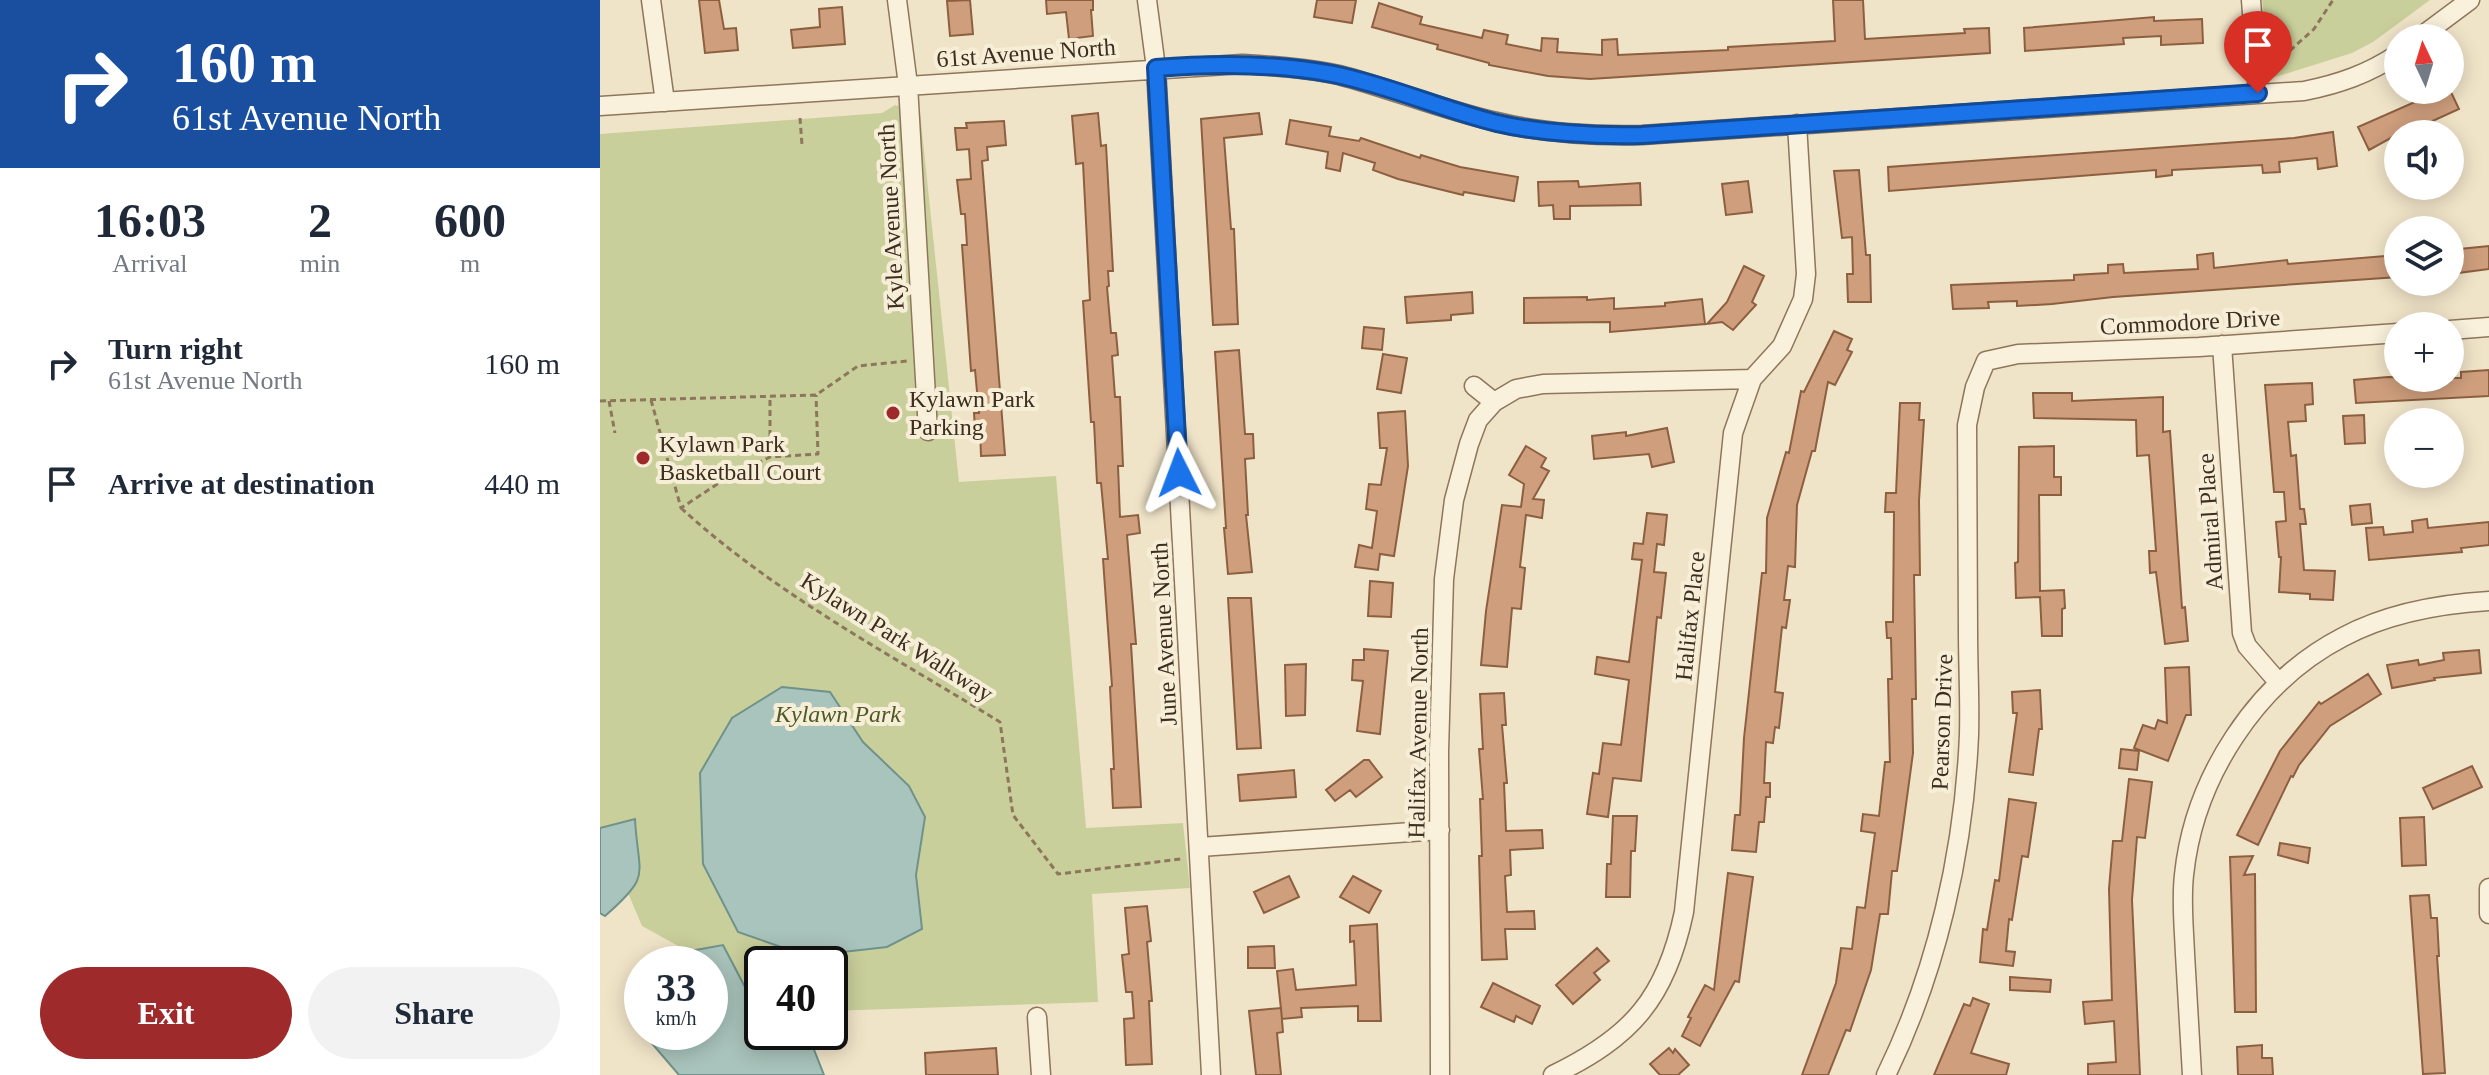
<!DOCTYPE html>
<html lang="en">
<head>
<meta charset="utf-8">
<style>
  :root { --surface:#fff; --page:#f2f2f3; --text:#1f2937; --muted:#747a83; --accent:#9e2a2b }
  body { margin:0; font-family:Georgia,serif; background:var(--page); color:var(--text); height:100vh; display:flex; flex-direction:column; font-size:30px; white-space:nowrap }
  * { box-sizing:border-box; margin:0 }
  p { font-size:26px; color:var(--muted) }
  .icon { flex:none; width:44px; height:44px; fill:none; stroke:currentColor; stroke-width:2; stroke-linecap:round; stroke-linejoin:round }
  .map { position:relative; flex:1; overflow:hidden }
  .sheet { display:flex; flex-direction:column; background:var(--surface); width:600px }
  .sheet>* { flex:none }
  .banner { background:#1a4fa0; color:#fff; overflow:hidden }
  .needle { width:52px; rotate:356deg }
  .buttons { position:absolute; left:1784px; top:24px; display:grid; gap:16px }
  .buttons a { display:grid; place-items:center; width:80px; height:80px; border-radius:50%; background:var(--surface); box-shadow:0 4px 20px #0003; font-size:40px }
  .speed { position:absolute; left:24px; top:946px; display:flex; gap:16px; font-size:40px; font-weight:700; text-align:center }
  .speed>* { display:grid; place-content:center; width:104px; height:104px; border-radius:50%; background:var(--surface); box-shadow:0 4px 20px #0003; line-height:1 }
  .speed small { font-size:20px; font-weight:400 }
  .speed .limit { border:4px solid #111; border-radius:12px; background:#fff; color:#111 }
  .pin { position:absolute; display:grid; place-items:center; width:68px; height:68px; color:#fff; margin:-82px -34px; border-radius:50% 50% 50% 0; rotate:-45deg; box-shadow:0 0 8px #0007 }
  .pin .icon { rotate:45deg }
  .me { position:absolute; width:88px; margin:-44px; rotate:357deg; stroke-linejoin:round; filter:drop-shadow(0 0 6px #0008) }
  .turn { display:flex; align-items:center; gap:28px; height:168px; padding:0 40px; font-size:36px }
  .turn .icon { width:104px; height:104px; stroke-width:2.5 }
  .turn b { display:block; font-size:56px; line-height:68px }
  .eta { display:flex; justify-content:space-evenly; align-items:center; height:136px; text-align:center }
  .eta b { font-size:48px; font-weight:700; line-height:56px }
  .cta { display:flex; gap:16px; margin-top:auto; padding:16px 40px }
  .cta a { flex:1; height:92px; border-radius:48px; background:var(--accent); color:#fff; font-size:32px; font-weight:700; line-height:92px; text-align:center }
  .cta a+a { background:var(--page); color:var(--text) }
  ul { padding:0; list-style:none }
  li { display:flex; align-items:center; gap:24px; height:120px; padding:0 40px }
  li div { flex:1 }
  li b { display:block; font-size:30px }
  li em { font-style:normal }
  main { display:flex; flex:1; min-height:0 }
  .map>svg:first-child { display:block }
  .green { fill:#c9cf9b }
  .water { fill:#a9c4bc; stroke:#6f938a; stroke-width:2 }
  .building { fill:#cf9f7d; stroke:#8d5f41; stroke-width:2 }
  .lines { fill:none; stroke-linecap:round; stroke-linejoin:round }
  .minor-casing { stroke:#8d765c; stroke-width:21 }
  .path { stroke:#8d765c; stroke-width:3; stroke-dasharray:6 4; stroke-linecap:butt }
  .minor { stroke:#faf1dc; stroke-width:18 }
  .route-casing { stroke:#114b97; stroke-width:20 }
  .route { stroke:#1a73e8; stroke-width:14 }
  .poi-dot { fill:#9e2a2b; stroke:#f7eed8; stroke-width:3 }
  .labels { text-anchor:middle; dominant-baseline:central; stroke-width:8; stroke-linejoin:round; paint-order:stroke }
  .street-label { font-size:24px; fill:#3d2e20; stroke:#f7eed8 }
  .poi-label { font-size:24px; fill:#3d2e20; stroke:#f7eed8; text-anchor:start }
  .park-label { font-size:24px; font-style:italic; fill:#4d5a26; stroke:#f7eed8 }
</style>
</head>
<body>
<main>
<section class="sheet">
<div class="banner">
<div class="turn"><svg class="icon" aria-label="right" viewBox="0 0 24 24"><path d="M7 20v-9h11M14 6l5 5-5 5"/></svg><div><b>160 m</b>61st Avenue North</div></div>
</div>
<div class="eta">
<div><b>16:03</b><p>Arrival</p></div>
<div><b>2</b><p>min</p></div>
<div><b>600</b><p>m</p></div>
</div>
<ul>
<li><svg class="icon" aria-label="right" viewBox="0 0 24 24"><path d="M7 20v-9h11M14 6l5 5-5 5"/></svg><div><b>Turn right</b><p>61st Avenue North</p></div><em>160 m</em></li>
<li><svg class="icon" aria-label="arrive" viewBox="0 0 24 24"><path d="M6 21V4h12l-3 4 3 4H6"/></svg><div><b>Arrive at destination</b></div><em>440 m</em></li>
</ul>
<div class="cta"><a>Exit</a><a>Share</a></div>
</section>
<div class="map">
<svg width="1889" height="1075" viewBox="0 0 1889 1075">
  <rect width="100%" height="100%" fill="#f0e4c8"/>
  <path class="green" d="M1662 0H1830L1773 42 1752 53 1672 78Z
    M295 105 320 113 359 482 456 476 486 828 583 823 590 888 492 894 498 1002 230 1011V964H162V992L42 926 0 827V134L282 113Z"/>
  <path class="water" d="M182 687 230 692 263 742 309 786 325 817 316 875 322 929 287 947 207 956 138 932 103 864 100 773 132 718Z
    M35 819C38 877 53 874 5 916L0 913V828Z
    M123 945 156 1008 162 1009V1032H207L224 1075H79L49 1040 47 1032H110V964H60L79 953Z"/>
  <path class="building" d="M99 0H119L124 29 136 28 138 50 105 53Z
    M370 0 373 34 350 36 347 1Z
    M446 0H493V10H491L493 36 469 39 466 12 447 14Z
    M717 0H756L752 23 714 17Z
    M1233 0H1263L1265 39 1365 33 1364 29 1389 28 1390 53 990 79 948 76 889 65V63L837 49 838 45 772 27 779 3 822 17 820 24 882 38 884 30 908 35 906 44 941 51 942 38 958 39 957 52 1002 55V40L1017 39 1018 55 1128 50V47L1235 41Z
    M242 7 245 44 193 48 191 30 220 27 219 9Z
    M1554 17V21L1602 19 1603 43 1561 45V36L1523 38 1524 44 1425 51 1424 28Z
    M1842 90H1850L1859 109 1804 134H1798L1769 150 1758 127Z
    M498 113 501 146 506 145 513 271H508L509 286 507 287 511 333H516L518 355 512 356 515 397H520L523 466H518L520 517 538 515 540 533 527 535 536 644H531L541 807 513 808 511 769H514L510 687 512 686 503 559H508L501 483H497L494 422H491L483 301 490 300 483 163 476 164 472 116Z
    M659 113 662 134 624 138 631 229H634L638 324 613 325 601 119Z
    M690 120 731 127 729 136 759 141 761 138 820 158 821 155 860 167 918 177 914 201 864 192 863 195 798 179 773 170 775 163 743 153 740 171 726 168 728 152 686 144Z
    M404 121 406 145 387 147 388 160 382 161 405 455 381 456 380 428H375L374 413H379L375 370 371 371 362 245H367L365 214H361L357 180 371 179 369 149 357 150 355 128H367L366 123Z
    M1733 132 1737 166 1718 169 1717 158 1679 162 1680 172 1663 173 1662 165 1572 170V175L1556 177V170L1289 191 1288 167 1694 138Z
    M1259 170 1266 255H1270L1271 302H1248L1247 274H1253L1252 237 1242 238 1234 171Z
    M978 181 979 187 1040 183 1041 205 970 206V219H954L953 205 939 206 938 182Z
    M1148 181 1152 212 1126 215 1122 184Z
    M1889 246V269L1850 274V250Z
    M1613 253 1614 268 1687 260 1688 264 1798 255V277L1513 297 1452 304 1417 306V301L1388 302 1389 308 1353 309 1351 285 1474 280V275L1508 273V265L1523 264 1524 273 1598 269 1597 255Z
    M1144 266 1164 276 1152 302 1156 305 1133 330 1122 322 1107 324 1127 302Z
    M872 292 873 313 851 315V320L807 323 805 297Z
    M987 297V300L1014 298V309L1065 306V303L1102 299 1105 324 1010 332V322L924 323V298Z
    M764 327 784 329 782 350 762 348Z
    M1234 331 1252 339 1247 350 1252 352 1235 385 1228 382 1215 451H1212L1197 505 1195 567 1188 566 1184 600H1190L1186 628 1182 627 1175 692 1183 693 1179 728 1175 727 1173 743 1166 742 1164 783H1170V797H1166L1164 822H1159L1156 852 1132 850 1135 815H1140L1144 738 1162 573H1166L1167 518 1186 452 1189 453 1201 391 1204 392Z
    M639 350 645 434H653L654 458 645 459 648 515H646L652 572 628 574 624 528H626L615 352Z
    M783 354 807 358 801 393 777 389Z
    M1889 370V396L1756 403 1754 380 1788 377 1861 378V372Z
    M1712 383 1713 404 1705 405 1706 421 1688 422 1691 456 1696 455 1700 509H1704L1706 524H1700L1704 570 1735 571 1733 600 1710 599V594L1679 592 1681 557H1679L1676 522 1686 521 1684 492H1674L1665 385Z
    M1433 393H1472V401L1563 397V432L1570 431 1582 608 1585 607 1588 641 1565 644 1556 572 1550 573 1549 551H1556L1549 455 1537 456 1536 420 1434 418Z
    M1300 403H1320L1319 420H1324L1319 501 1320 575H1314L1316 699H1312L1313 753 1297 871H1292L1288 914H1280L1271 970 1250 1031 1246 1030 1228 1075H1202L1236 983 1241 948 1252 949 1257 907 1265 908 1275 833 1261 831 1263 814 1279 816 1285 762H1290L1288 679H1292L1291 638H1287L1286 622H1293L1294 512H1285L1286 493H1296Z
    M805 411 808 466 794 556 780 554 778 570 755 567 759 545 772 548 777 511 766 509 769 484 781 485 787 448H780L778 413Z
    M1764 415 1765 443 1745 444 1743 416Z
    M1067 428 1074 462 1052 467 1049 454 994 459 992 436 1026 432V436Z
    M926 446 946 458 941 467 949 471 933 499 944 500 942 518 926 515 920 567 925 568 921 609 912 608 907 667 881 665 886 611 902 505 921 507 924 484 909 475Z
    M1454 446V477H1461V495H1439L1440 591 1464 590 1465 608 1462 609V636H1442L1440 597 1416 598 1415 563 1418 562 1419 447Z
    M1770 504 1772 523 1752 525 1750 506Z
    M1047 513 1067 515 1064 545 1057 544 1054 572 1066 573 1061 618 1057 617 1041 781 1013 778 1008 817 987 814 993 773 999 774 1003 743 1021 745 1029 680 995 674 997 657 1029 662 1042 560 1032 559 1034 543 1043 544Z
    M1827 519 1828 528 1889 522V545L1861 548 1862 552 1769 560 1766 528 1783 527 1784 535 1813 532 1812 521Z
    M770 581 793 583 791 617 768 616Z
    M628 598H651L661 748 637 749Z
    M764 649 788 651 780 734 757 731 763 681 752 680 753 660H764Z
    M1879 650 1881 673 1834 678 1835 680 1792 688 1787 665 1818 660 1819 665 1844 660 1843 653Z
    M706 664 705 715 686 716 685 665Z
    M1589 667 1591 715H1586L1568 761 1534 748 1543 725 1555 729 1558 720 1567 723 1565 668Z
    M1768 674 1781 694 1730 726 1699 765 1693 777 1691 776 1658 845 1637 835 1680 751 1719 702 1721 704Z
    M1440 690 1442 729H1439L1433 775 1409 772 1417 713H1413L1412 692Z
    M904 693 906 725H902L907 783H904L906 831 942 830 943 848 910 850 911 875 905 876 907 912 934 911 935 929H905L907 959 882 960 879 856H882L880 799H883L879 749H883L880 694Z
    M1521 749 1539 751 1537 770 1519 768Z
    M764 760H769L782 777 756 797 750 790 735 801 726 790Z
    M1872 766 1882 787 1833 809 1823 788Z
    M694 770 696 797 640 801 638 775Z
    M1529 779 1552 782 1545 838 1537 837 1532 900 1540 1075H1488V1064L1516 1062 1514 1021 1485 1024 1483 1002 1512 1000 1509 889 1513 841H1522Z
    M1409 799 1436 803 1428 857 1422 856 1412 920 1409 919 1406 951 1415 952 1413 966 1380 962 1383 929 1387 930 1395 880 1399 881Z
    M1013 816H1037L1035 851H1031L1030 897H1006L1007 864H1011Z
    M1824 817 1826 865 1802 866 1800 818Z
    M1680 843 1710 848 1708 863 1678 855Z
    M1653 856 1644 875 1655 874 1656 1012H1635L1630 857Z
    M1128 873 1153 877 1139 982 1135 981 1100 1046 1082 1036 1091 1018 1088 1017 1105 985 1114 990Z
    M689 876 699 897 664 913 654 892Z
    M753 876 781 891 769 913 740 897Z
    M1829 895 1831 918H1837L1839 956H1837L1845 1073 1823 1074 1810 896Z
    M547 906 551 941 547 942 552 1001H549L552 1064 526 1065 524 1019 534 1018 532 992H526L522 955 529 954 525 908Z
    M777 924 781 1021H758V1006L701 1008 702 1017 682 1019 677 971 693 969 696 990 756 985 754 941 750 942V926Z
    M674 946 675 968H648V947Z
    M997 948 1009 961 994 973 1000 980 973 1004 956 985Z
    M1410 977 1451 980 1450 992 1410 990Z
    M893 983 940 1006 932 1024 916 1016 914 1022 881 1007Z
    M1373 998 1389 1004 1371 1053 1409 1064 1406 1075H1334L1364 1004 1370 1006Z
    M681 1008 683 1032 677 1033 681 1075H656L649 1011Z
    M1662 1045V1058H1672L1673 1075H1638L1637 1047Z
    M396 1048 398 1075H326L325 1053Z
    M1069 1048 1073 1053 1075 1049 1089 1065 1078 1075H1060L1050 1064Z"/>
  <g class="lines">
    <defs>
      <path id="minor" d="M51 0 65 102
        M297 0 308 85 328 431
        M547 0 556 68 611 1075
        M1651 0 1658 93
        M1819 38 1870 0
        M0 106 642 64C674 66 707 68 739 75 792 89 843 110 897 122 945 134 993 136 1042 135L1704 91C1739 84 1768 74 1798 54
        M1850 330 1889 327
        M1622 345 1642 633 1647 646 1679 683
        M874 386 894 402
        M600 847 840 830
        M1889 888V914
        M437 1017 441 1075
        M840 1075 839 751 844 579 854 500 869 444 878 420 894 402 916 389 943 384 1152 379
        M953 1075C1032 1037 1066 998 1084 912L1133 433 1152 379 1182 346 1203 299 1206 274 1197 124
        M1286 1075C1337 971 1364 851 1369 735 1370 701 1368 666 1368 632 1368 563 1367 494 1367 425L1375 387 1386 361 1418 354 1599 347 1798 333
        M1592 1075C1590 1035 1587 994 1585 954 1584 928 1581 901 1584 875 1594 778 1656 682 1743 637 1788 613 1839 604 1889 601"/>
    </defs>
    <use href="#minor" class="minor-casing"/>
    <path class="path" d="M1675 64 1714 29 1733 0
      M200 118 202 145
      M51 400 81 508 122 481 170 457 218 454 216 395
      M0 401 216 395 258 366 307 361
      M9 401 15 433
      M170 456V396
      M81 508C175 594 291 655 400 722L413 815 458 874 581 859"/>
    <use href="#minor" class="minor"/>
  </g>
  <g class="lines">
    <defs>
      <path id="route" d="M579 473 556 68C616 63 674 63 733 74 788 85 841 109 897 123 945 134 993 136 1042 135L1658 93"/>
    </defs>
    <use href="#route" class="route-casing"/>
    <use href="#route" class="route"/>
  </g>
  <g class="poi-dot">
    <circle cx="293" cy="413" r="8"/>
    <circle cx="43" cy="458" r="8"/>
  </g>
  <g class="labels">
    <g class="street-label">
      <text transform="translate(426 53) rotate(-4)">61st Avenue North</text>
      <text transform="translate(291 217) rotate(-93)">Kyle Avenue North</text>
      <text transform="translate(1590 322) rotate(-3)">Commodore Drive</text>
      <text transform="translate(1610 522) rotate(-94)">Admiral Place</text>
      <text transform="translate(1090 616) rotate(-84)">Halifax Place</text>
      <text transform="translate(564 634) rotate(-93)">June Avenue North</text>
      <text transform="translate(297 637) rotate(32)">Kylawn Park Walkway</text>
      <text transform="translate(1342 722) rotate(-88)">Pearson Drive</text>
      <text transform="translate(818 733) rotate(-89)">Halifax Avenue North</text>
    </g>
    <g class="poi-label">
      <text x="309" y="399">Kylawn Park<tspan x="309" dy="28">Parking</tspan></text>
      <text x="59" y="444">Kylawn Park<tspan x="59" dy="28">Basketball Court</tspan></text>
    </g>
    <g class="park-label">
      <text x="238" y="714">Kylawn Park</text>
    </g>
  </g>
</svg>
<div class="buttons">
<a><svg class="needle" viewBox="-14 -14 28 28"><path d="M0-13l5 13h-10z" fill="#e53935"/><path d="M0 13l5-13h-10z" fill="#747a83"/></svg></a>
<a><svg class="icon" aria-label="sound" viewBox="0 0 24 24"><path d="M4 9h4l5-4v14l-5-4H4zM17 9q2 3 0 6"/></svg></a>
<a><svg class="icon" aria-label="layers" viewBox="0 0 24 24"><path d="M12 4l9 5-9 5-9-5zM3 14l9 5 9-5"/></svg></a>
<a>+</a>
<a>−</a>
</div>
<div class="speed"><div>33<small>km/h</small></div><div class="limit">40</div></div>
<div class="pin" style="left:1658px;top:93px;background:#d93025"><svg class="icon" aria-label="arrive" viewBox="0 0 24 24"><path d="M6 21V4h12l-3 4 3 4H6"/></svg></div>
<svg class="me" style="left:579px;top:473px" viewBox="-20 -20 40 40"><path d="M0-17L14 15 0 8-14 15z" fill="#1a73e8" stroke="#fff" stroke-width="4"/></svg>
</div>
</main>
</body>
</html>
